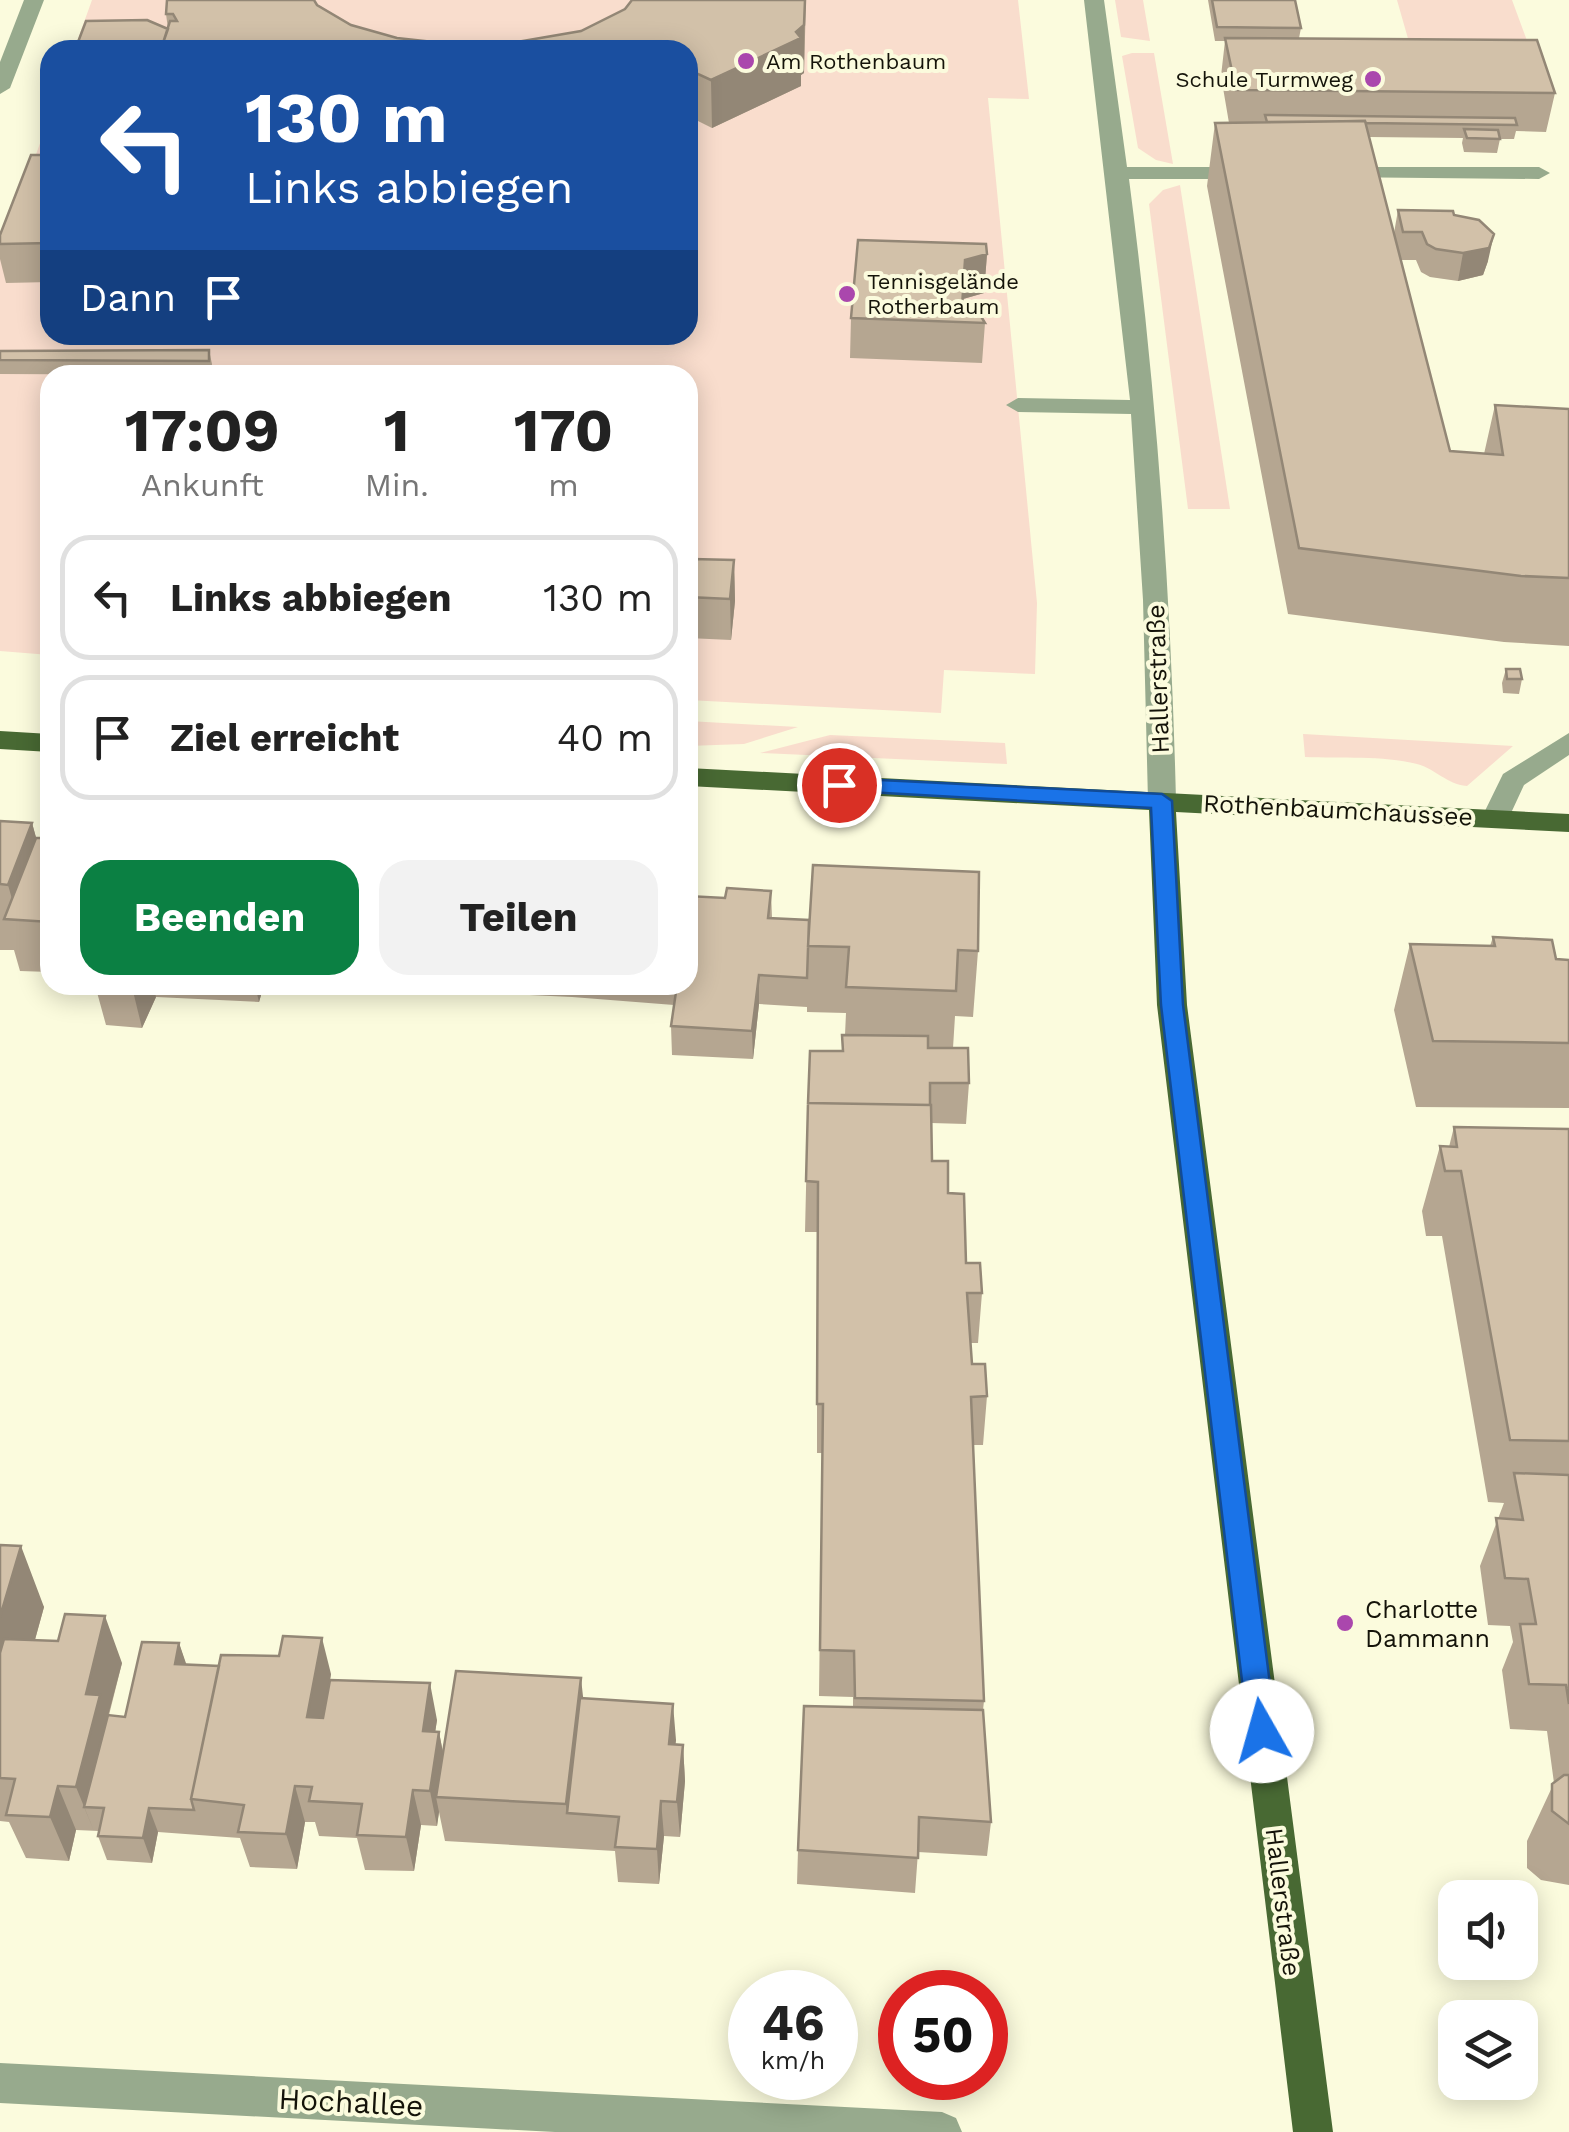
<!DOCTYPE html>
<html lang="de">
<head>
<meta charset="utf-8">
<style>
  :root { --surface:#fff; --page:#f2f2f2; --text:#222; --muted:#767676; --line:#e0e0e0; --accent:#0b8043 }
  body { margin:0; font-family:"Work Sans",sans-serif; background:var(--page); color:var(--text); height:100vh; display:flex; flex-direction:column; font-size:38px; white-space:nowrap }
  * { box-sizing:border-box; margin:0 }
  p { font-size:32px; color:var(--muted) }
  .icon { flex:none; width:55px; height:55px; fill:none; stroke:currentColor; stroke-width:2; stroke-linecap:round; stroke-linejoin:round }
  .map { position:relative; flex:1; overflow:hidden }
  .side { position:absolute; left:40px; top:365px; width:658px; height:630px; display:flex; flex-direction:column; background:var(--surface); border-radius:30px; box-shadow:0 5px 25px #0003 }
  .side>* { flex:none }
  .guide { position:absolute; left:40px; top:40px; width:658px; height:305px; border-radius:30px; box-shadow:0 5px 25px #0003; background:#1a4fa0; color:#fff; overflow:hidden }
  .controls { position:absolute; left:1438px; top:1880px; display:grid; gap:20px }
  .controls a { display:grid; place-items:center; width:100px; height:100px; border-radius:20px; background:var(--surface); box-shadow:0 5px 25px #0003; font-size:50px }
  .speed { position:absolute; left:728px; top:1970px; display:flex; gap:20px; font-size:50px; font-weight:700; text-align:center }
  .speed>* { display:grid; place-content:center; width:130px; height:130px; border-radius:50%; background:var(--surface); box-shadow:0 5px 25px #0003; line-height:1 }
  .speed small { font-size:25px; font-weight:400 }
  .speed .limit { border:15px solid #d22; background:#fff; color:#111 }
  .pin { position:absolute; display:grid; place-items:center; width:85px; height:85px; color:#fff; margin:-42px; border:5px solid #fff; border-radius:50%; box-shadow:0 2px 10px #0007 }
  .me { position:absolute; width:110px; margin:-55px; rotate:353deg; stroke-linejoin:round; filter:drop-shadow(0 0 8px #0008) }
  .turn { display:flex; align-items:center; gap:35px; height:210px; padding:0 40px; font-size:45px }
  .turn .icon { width:130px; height:130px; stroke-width:2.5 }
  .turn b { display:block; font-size:70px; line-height:85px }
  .then { display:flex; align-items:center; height:95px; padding:0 40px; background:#0003; gap:20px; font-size:38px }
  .eta { display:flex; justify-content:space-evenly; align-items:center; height:170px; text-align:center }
  .eta b { font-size:60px; font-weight:700; line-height:70px }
  .cta { display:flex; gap:20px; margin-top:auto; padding:20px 40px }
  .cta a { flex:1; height:115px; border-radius:30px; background:var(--accent); color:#fff; font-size:40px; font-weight:700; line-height:115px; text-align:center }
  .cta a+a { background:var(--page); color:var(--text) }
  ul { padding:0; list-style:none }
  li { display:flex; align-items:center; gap:30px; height:125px; margin:0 20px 15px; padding:0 20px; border:5px solid var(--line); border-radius:30px }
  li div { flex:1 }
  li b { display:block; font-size:38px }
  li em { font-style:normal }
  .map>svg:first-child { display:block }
  .green { fill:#f9ddcd }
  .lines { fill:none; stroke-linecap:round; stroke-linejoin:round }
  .minor { fill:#97aa8d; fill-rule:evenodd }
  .major { fill:#486933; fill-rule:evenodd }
  .wall { fill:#b5a691 }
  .shaded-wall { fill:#938776 }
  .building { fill:#d2c1a9; stroke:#938776; stroke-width:2.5 }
  .route { fill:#1a73e8; stroke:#114b97; stroke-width:2.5 }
  .poi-dot { fill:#aa47ad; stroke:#fbfbdd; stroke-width:4 }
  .labels { text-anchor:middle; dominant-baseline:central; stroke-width:8; stroke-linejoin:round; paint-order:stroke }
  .far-poi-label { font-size:22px; fill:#141309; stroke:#fbfbdd; text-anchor:start }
  .street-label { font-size:25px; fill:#141309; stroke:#fbfbdd }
  .poi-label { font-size:25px; fill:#141309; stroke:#fbfbdd; text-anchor:start }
  .near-street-label { font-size:30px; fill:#141309; stroke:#fbfbdd }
</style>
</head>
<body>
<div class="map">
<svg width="1569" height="2132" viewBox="0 0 1569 2132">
  <rect width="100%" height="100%" fill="#fbfbdd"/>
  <path class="green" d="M92 0H1018L1029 99 988 98 1037 603 1035 674 944 670 941 713 688 700V375H50V655L0 651V253L50 116V335H688V50H74Z
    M1115 0H1143L1150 41 1121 37Z
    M1397 0H1512L1533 57 1413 56Z
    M1132 53H1154L1173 164 1156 160 1138 148 1122 56Z
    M1180 185 1230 509H1188L1149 204 1163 190Z
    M688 721 798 727 744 744 688 746Z
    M1303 734 1513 746 1467 786C1446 784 1436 769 1417 764 1382 755 1341 759 1305 757Z
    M830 735 1005 743 1007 764 760 753Z"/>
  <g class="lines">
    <path class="minor" d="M24 0H44L10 88 0 94V62Z
      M1084 0H1104L1127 167H1247L1258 173 1247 179H1129C1156 386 1171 593 1176 801L1172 808H1152L1148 801 1143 600 1131 414 1018 412 1006 405 1018 398 1130 400Z
      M1338 167H1539L1550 173 1539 179 1331 177 1327 173 1331 169Z
      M1569 733V755L1524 785 1505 826H1485L1481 819 1503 774Z
      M0 2063 942 2112 956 2118 962 2132H555L0 2103Z"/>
    <path class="major" d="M0 731 50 734V752L0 749Z
      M688 768 1569 814V832L1176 812 1187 1005 1333 2132H1293L1157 1005 1149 810 688 786Z"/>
  </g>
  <path class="wall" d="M632 0H806L804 73 801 75V86L712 128 698 121 692 128 688 50H75L168 29 166 14 318 6 351 25 397 38 461 45 517 42 581 31 625 9Z
    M1208 0H1295L1301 28 1299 38 1555 93 1546 132 1516 131 1514 139H1500L1497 153 1464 152 1462 143 1463 138 1369 137 1394 233 1398 210 1454 215 1488 261 1483 275 1458 281 1430 277 1421 272 1416 260H1401L1450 451 1484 454 1495 405 1569 409V646L1504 642 1288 614 1207 186 1215 123H1229L1221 76 1225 41H1215Z
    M50 155V282L6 283 0 259V235Z
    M987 254 984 293 963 299 962 307 985 323 982 363 850 358 851 318Z
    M209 350 212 364 211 375 0 374V351Z
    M734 560 735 601 731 640 688 638V584Z
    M1506 669 1522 679 1519 694 1503 693 1502 683Z
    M0 821 32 823 36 838H50V972L20 971 14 950H0Z
    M771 891 772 918 978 951 973 1017 955 1016 953 1048 969 1083 966 1124 931 1123 932 1161 948 1193 966 1263 982 1293 978 1343H970L972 1364 987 1396 983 1445H973L984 1701 983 1710 991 1822 987 1856 918 1852 915 1893 797 1884 798 1850 853 1707V1697L819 1696 822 1453H817V1232H805L808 1103 842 1051 845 1035 846 1013 807 1012V1007L759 1004 753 1059 672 1055 671 1026 674 1005 572 997 319 985H688L725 898Z
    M1493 937 1556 959 1569 960V1108L1416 1107 1394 1010 1410 944 1490 946Z
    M95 985H264L259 1002 156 997 142 1028 106 1025Z
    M1454 1127 1569 1129V1885L1541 1880 1527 1868V1841L1554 1783 1547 1731 1510 1729 1502 1670 1513 1642 1510 1626 1488 1625 1480 1566 1504 1503 1488 1502 1442 1236H1426L1422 1211 1440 1146 1449 1147Z
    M0 1545 44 1607 35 1640 122 1663 109 1715 125 1717 179 1643 186 1665 331 1674 330 1680 437 1720 435 1732H439L443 1753 583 1699 676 1740 675 1745H683L685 1781 680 1837 664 1836 659 1884 618 1882 615 1851 445 1841 439 1812 437 1826 421 1825 414 1871 365 1870 357 1838 319 1836 315 1822H305L297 1869 250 1867 240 1838 158 1832 152 1863 107 1860 98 1836 99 1831 76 1830 69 1861 26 1858 9 1822 0 1821Z"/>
  <path class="shaded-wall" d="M805 0 804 73 801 75V86L712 128 711 80 796 32Z
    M696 73 698 121 692 128 688 130V81Z
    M1494 234 1488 261 1483 275 1458 281 1463 253Z
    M987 254 984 293 963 299 965 260Z
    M734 560 735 601 731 640 730 599Z
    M32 823 50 887 18 920 8 885Z
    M759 975V1004L753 1059 752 1031Z
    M133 985H153L156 997 142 1028 132 987Z
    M255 985H264L259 1002Z
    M21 1546 44 1607 0 1765V1617Z
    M105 1616 122 1663 84 1807 94 1831 76 1787 86 1694Z
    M322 1638 331 1674 317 1753 307 1717Z
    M179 1643 188 1669 175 1664Z
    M581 1678 586 1724 567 1813 566 1804Z
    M430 1683 437 1720 430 1767 423 1731Z
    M673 1704 676 1740 671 1780 669 1744Z
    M439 1732 446 1768 436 1797 439 1812 437 1826 430 1791Z
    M683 1745 685 1781 680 1837 677 1802Z
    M58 1786 76 1830 69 1861 50 1817Z
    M295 1786 305 1822 297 1869 286 1834Z
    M413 1790 421 1825 414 1871 406 1837Z
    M661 1801 664 1836 659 1884 657 1849Z
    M149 1808 158 1832 152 1863 143 1838Z"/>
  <path class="building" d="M167 0H314L317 5 351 25 397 38 461 45 517 42 581 31 625 9 632 0H805L804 25 796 32 801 38 711 80 696 73 691 80 688 81V50H181L163 43 170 21H177L173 14H166Z
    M1212 0H1295L1301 28 1217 27Z
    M147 20 168 29 163 43 164 50H75L86 21Z
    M1225 38 1537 40 1555 93 1236 90Z
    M1265 115 1515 118 1517 125 1366 123 1365 121 1267 122Z
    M1365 121 1450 451 1503 455 1495 405 1569 409V578L1521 576 1299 548 1215 123Z
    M1464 129 1498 130 1500 139 1467 138Z
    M31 155H50V243L0 244V235Z
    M1398 210 1453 211 1454 215 1479 220 1494 234 1489 248 1463 253 1436 249 1427 244 1422 232H1403Z
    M858 240 986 244 987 254 965 260 962 307 976 308 985 323 851 318Z
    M209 350V361L0 360V351Z
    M692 559 734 560 730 599 688 597V584Z
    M1506 669H1520L1522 679H1507Z
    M0 821 32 823 8 885 0 884Z
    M36 838H50V922L4 919Z
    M813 865 979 872 978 951 958 950 956 991 846 987 849 947 808 946Z
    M727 888 771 891 768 918 809 920 807 978 759 975 752 1031 671 1026 677 985H688V896L725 898Z
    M1493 937 1552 940 1556 959 1569 960V1043L1433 1041 1410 944 1495 946Z
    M99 985H133L132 987Z
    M842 1035 928 1036V1048H968L969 1083H930V1105L808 1103 810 1051H843Z
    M808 1103 931 1105 932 1161H948V1193L964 1194 966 1263H980L982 1293H967L972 1364H985L987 1396 971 1397 984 1701 855 1698 854 1651 820 1650 823 1404H817L818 1182 806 1181Z
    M1454 1127 1569 1129V1441L1510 1440 1461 1171H1445L1440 1146 1457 1147Z
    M1514 1473 1569 1475V1704L1566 1685 1529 1684 1520 1624H1536L1528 1579 1505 1578 1496 1518 1523 1520Z
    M0 1545 21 1546 0 1617Z
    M65 1614 105 1616 86 1694 100 1695 76 1787 58 1786 50 1817 6 1815 15 1779 0 1778V1653L4 1639 58 1641Z
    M283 1636 322 1638 307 1717 323 1718 330 1680 430 1683 423 1731 439 1732 430 1791 413 1790 406 1837 357 1835 362 1804 309 1801 312 1787 295 1786 286 1834 238 1832 244 1805 191 1799 221 1655 279 1656Z
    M142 1642 179 1643 175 1664 219 1666 191 1799 194 1810 149 1808 143 1838 98 1836 104 1808 84 1807 108 1715 125 1717Z
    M456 1671 581 1678 566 1804 436 1797Z
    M580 1698 673 1704 669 1744 683 1745 677 1802 661 1801 657 1849 615 1847 619 1817 567 1813Z
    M804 1706 983 1710 991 1822 919 1817 918 1858 798 1850Z
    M1564 1775H1569V1824L1552 1811V1784Z"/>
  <path class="route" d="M839 778 1162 794 1172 801 1183 1005 1276 1731 1272 1740 1262 1744 1252 1740 1248 1731 1161 1005 1151 808 832 790 829 785 832 780Z"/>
  <g class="poi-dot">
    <circle cx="746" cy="61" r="10"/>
    <circle cx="1373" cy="79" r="10"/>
    <circle cx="847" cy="294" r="10"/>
    <circle cx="1345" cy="1623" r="10"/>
  </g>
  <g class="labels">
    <g class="far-poi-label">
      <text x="766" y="61">Am Rothenbaum</text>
      <text x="1353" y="79" text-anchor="end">Schule Turmweg</text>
      <text x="867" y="281">Tennisgelände<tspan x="867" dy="25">Rotherbaum</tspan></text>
    </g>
    <g class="street-label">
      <text transform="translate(1158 679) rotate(-92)">Hallerstraße</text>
      <text transform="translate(1338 810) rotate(3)">Rothenbaumchaussee</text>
      <text transform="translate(1283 1902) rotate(83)">Hallerstraße</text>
    </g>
    <g class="poi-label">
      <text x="1365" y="1609">Charlotte<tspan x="1365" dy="29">Dammann</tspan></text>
    </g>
    <g class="near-street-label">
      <text transform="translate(351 2102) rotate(3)">Hochallee</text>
    </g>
  </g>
</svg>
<div class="controls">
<a><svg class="icon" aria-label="sound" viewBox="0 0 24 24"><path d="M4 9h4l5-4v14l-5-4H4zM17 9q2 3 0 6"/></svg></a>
<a><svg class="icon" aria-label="layers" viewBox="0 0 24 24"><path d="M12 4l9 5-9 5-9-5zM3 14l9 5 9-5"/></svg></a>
</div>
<div class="speed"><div>46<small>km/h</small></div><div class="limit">50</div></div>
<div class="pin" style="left:839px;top:785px;background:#d93025"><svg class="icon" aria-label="arrive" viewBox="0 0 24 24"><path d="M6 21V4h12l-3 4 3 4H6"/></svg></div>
<svg class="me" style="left:1262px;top:1731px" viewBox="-20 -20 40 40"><circle r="19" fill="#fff"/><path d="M0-13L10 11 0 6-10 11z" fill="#1a73e8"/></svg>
<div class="guide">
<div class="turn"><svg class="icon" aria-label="left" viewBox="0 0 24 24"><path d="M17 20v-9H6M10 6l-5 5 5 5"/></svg><div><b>130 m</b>Links abbiegen</div></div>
<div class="then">Dann<svg class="icon" aria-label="arrive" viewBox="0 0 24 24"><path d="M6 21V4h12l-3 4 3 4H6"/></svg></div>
</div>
<section class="side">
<div class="eta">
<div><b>17:09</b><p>Ankunft</p></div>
<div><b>1</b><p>Min.</p></div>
<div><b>170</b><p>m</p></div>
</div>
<ul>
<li><svg class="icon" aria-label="left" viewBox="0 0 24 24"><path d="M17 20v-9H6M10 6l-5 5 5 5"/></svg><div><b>Links abbiegen</b></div><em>130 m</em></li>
<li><svg class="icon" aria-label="arrive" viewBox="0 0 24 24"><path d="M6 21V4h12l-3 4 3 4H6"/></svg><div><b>Ziel erreicht</b></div><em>40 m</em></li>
</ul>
<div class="cta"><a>Beenden</a><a>Teilen</a></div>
</section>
</div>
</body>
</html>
